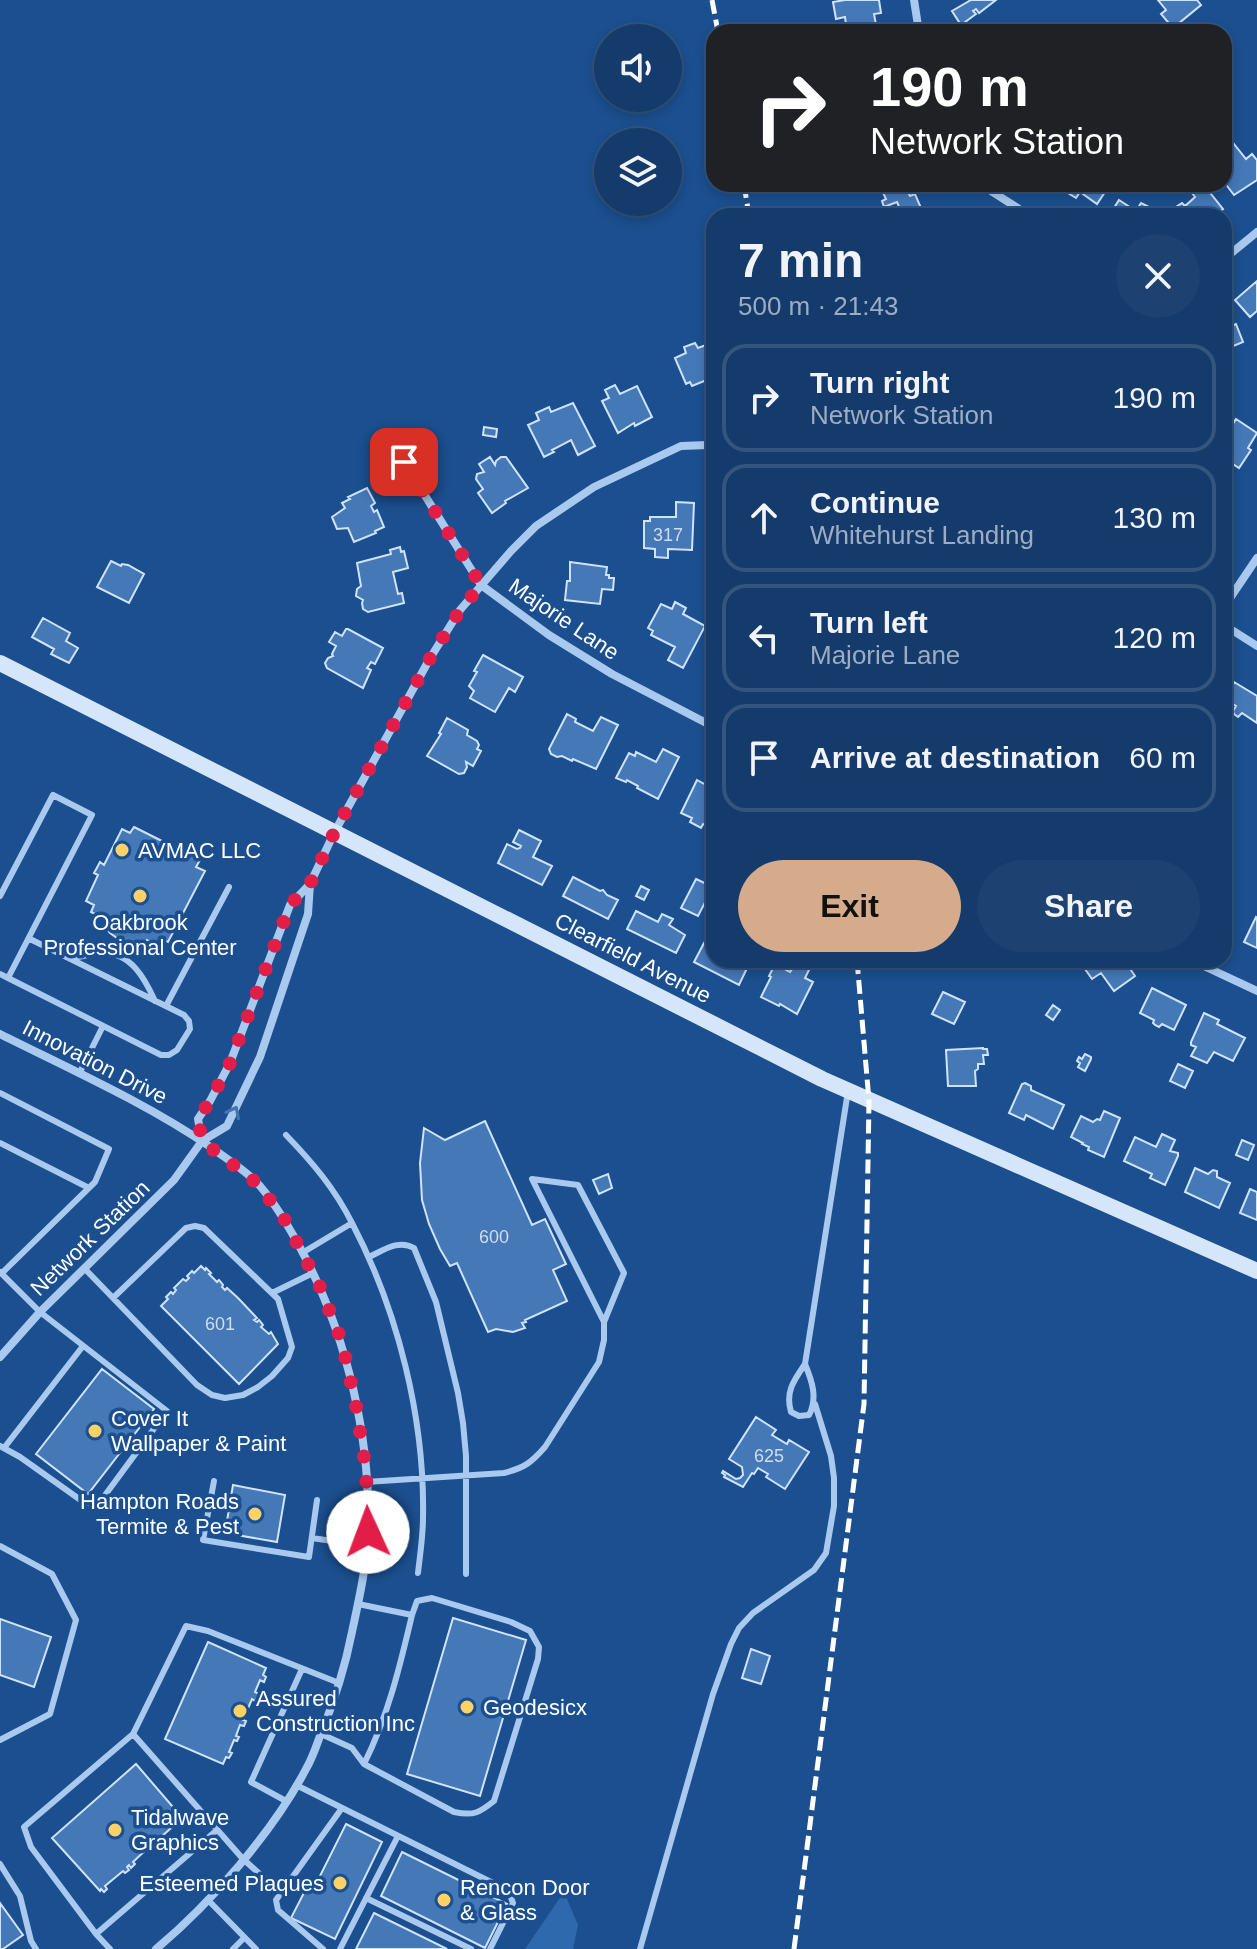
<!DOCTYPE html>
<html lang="en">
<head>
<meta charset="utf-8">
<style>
  :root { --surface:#143b6b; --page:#1d4271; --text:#f1f3f6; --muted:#9dadc1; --line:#33557e; --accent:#d6ab8b }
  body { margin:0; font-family:Arial,sans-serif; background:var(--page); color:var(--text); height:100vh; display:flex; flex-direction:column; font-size:30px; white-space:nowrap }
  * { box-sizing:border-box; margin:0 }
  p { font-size:26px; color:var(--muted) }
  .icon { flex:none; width:44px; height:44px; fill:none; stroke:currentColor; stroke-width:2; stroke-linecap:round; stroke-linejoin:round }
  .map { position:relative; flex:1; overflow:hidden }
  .details { position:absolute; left:706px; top:208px; width:526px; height:760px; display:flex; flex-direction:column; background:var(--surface); border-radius:24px; box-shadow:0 4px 12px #0003,0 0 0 2px var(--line) }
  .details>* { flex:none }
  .top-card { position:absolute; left:706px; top:24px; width:526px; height:168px; border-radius:24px; box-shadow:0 4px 12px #0003,0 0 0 2px var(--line); background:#202124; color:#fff; overflow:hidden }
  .buttons { position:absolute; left:594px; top:24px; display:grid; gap:16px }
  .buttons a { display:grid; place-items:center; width:88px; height:88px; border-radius:50%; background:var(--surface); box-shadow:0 4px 12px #0003,0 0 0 2px var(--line); font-size:40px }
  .pin { position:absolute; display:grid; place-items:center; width:68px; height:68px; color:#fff; margin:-34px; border-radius:16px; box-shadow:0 4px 12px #0006 }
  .me { position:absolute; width:88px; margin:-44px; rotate:358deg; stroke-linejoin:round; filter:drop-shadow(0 0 6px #0008) }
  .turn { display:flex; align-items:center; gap:28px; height:168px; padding:0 32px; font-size:36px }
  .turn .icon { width:104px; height:104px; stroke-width:2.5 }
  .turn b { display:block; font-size:56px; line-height:68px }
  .round { display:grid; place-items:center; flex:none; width:84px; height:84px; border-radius:42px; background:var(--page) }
  .summary { display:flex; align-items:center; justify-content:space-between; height:136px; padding:0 32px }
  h1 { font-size:48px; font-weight:800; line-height:60px }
  .cta { display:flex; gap:16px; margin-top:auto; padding:16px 32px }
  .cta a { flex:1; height:92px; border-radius:48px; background:var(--accent); color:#111; font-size:32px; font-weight:800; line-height:92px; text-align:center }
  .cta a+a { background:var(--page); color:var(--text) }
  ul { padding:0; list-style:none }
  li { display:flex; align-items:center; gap:24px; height:108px; margin:0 16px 12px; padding:0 16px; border:4px solid var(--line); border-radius:24px }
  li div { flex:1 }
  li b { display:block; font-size:30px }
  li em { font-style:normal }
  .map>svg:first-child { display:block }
  .green { fill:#2e69ad }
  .building { fill:#4478b7; stroke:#cfe3fa; stroke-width:2 }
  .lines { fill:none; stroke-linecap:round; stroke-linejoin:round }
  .lane { stroke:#a9c9ee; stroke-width:6 }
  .street { stroke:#a9c9ee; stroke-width:8 }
  .secondary { stroke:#d6e6fa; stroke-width:16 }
  .rail { stroke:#fff; stroke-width:5; stroke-dasharray:14 6; stroke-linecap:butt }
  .oneway { stroke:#4674ac }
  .route { stroke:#e11d48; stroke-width:14; stroke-dasharray:0 25.2 }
  .poi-dot { fill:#ffd166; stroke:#1b4f8f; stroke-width:3 }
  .labels { text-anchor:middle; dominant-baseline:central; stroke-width:7; stroke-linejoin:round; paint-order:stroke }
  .number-label { font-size:18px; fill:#d0dded }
  .street-label { font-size:22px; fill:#fff; stroke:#1b4f8f }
  .poi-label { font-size:22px; fill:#fff; stroke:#1b4f8f; text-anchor:start }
</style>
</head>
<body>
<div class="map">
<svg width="1257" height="1949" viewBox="0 0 1257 1949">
  <rect width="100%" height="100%" fill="#1b4f8f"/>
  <path class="green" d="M564 1892 578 1925 573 1949H525Z"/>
  <path class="building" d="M845 0H879L881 13 874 14 877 30 847 32 845 17 836 19 833 2Z
    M971 0H996L979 13 976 9 973 11 976 14 961 25 952 11Z
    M1158 0H1197L1201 5 1173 28 1161 14 1166 10Z
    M1234 144 1246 159 1252 154 1257 160V180L1234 195 1224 182V168L1229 164 1224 158V153Z
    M879 184H908L910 189 907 190 910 196 915 194 921 208 903 216 897 202 884 207 882 201 886 199Z
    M1060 184H1106L1109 186 1097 204 1080 192 1076 198 1058 187Z
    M1195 184H1203L1223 209 1214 216H1183L1176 207 1182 203 1185 206 1195 197 1189 189Z
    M1119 200 1136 211 1141 203 1149 207 1144 216H1109Z
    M1257 281V311L1250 317 1235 300Z
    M1236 324 1243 342 1226 349 1230 360 1224 362V329Z
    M714 342V377L692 386 690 382 686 384 675 358 686 353 684 347 695 343 698 348Z
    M615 385 620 394 637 386 652 417 635 426 634 423 618 433 602 401 609 398 605 390Z
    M573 403 595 446 578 455 571 440 552 450 554 452 544 457 528 425 539 420 536 413 549 407 551 412Z
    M1236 419 1257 433 1248 448 1251 450 1239 468 1224 458V438Z
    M484 427 497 429 496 437 483 435Z
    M490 457 495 465 496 461 501 457H506L528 488 505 501 506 503 492 513 478 493 483 489 476 479 477 474 484 472 479 464Z
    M367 488 375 503 371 506 374 512 377 510 384 527 375 531 376 533 354 542 348 528 337 529 332 517 345 508 342 503 350 499 348 497Z
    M676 502 694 503 692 550 668 549V558L655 557V549L644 548V521H650V517H676Z
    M400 547 401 552 404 551 408 568 393 572 398 594 402 593 404 603 368 612 363 609 362 603 363 600 356 596 357 589 361 586 357 563 391 554 390 550Z
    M111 561 121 566 122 564 128 565 144 574 129 603 97 587Z
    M570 562 607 567 606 575H609V578H614L613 590 602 589 600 604 565 600 567 581H570Z
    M675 602 686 608 683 614 705 626 683 668 668 660 675 647 651 635 653 631 648 628 661 604 672 609Z
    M43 618 70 633 66 641 78 648 69 663 51 654 54 649 32 637Z
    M346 629H348L383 648 375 664 371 662 367 668 371 670 363 688 327 668 325 663 328 658 333 656 332 654 336 646 329 642 335 632 342 636Z
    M483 655 523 677 515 692 509 688 495 712 470 698 474 691 469 686 477 672 474 671Z
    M1234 682 1257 696V723L1242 713 1238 717 1234 714 1233 711 1236 706 1224 698Z
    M567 714 576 719 575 722 593 731 601 717 618 725 596 769 573 759 572 761 562 756 557 757 551 754 549 749Z
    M447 718 468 730 467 735 477 741 479 745 477 749 481 751 473 766 466 762 467 767 464 773 459 774 427 756 441 734 439 733Z
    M663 749 679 757 658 799 637 788 638 786 627 780 626 782 616 778 629 753 635 756 636 752 656 762Z
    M1224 770 1232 771 1226 808 1229 811 1226 818H1224Z
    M697 780 706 785 705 787 714 792 713 829 703 824 701 828 690 822 692 818 681 813Z
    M134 827 200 860 196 867 205 871 168 942 160 938 157 945 147 940 141 951 134 947 128 957 116 950 121 941 110 933 104 925 110 922 91 912 94 905 86 901 98 875 94 873 100 862 104 865 122 829 130 833Z
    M519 830 541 841 533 857 552 866 542 885 498 863 507 844 517 849 520 848 521 846 513 842Z
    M573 877 600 891 603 890 607 895 618 900 608 919 563 896Z
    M696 879 713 887 698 916 681 908Z
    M641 886 649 890 644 900 636 896Z
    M636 911 658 922 662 914 673 919 669 925 685 935 676 953 627 929Z
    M1256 917 1257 918V948L1244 942Z
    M704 943 714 949V960H739L748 966 739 985 694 962Z
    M1088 960H1124L1135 976 1114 991 1101 973 1092 979 1085 969 1094 963Z
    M775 964 790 972 796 964 809 970 805 978 813 982 797 1014 780 1004 779 1006 761 997 771 977 769 976Z
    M1152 988 1186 1005 1174 1030 1162 1024 1159 1027 1155 1025 1153 1023 1154 1020 1140 1013Z
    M943 992 965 1002 954 1024 932 1014Z
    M1053 1005 1060 1010 1053 1020 1046 1015Z
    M1204 1013 1219 1020 1217 1024 1245 1038 1233 1061 1214 1052 1207 1063 1191 1056 1196 1047 1191 1045V1042Z
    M983 1048V1049H987L988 1055H983L984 1064H978V1069L975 1071 976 1086H948L946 1050Z
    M1085 1054 1091 1057V1059L1085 1071 1078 1067 1080 1063 1077 1061 1079 1057 1082 1059Z
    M1178 1064 1193 1071 1185 1088 1170 1081Z
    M1025 1083 1031 1086V1090L1064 1105 1053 1129 1026 1115 1024 1120 1009 1113 1022 1084Z
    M1104 1111 1120 1118 1104 1157 1088 1150 1089 1147 1082 1144 1083 1143 1071 1137 1081 1116 1093 1122 1097 1119 1100 1120Z
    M485 1121 532 1225 545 1219 566 1264 553 1270 567 1301 525 1320 526 1322 522 1323 525 1328 513 1332 496 1329 488 1332 457 1263 450 1266 440 1249 429 1224 422 1200 420 1163 424 1128 445 1140Z
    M1162 1134 1175 1140 1170 1151 1178 1153V1156L1165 1185 1150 1178 1152 1174 1124 1161 1135 1137 1156 1147Z
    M1242 1140 1254 1145 1248 1160 1236 1155Z
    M1195 1168 1208 1174 1213 1170 1217 1171V1177L1230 1183 1219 1208 1185 1192Z
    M608 1174 612 1188 599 1194 593 1180Z
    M1250 1189 1257 1192V1220L1240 1213Z
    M201 1266 205 1270 206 1268 211 1273 209 1274 217 1282 219 1280 223 1285 222 1287 225 1290 227 1288 238 1298 257 1318 254 1320 257 1322 259 1320 263 1325 261 1327 269 1334 271 1332 278 1344 239 1384 161 1306 168 1299 166 1297 171 1292 173 1294 176 1290 174 1288 183 1279 186 1281 189 1278 187 1276 192 1271 194 1273Z
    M102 1369 154 1409 88 1494 36 1454Z
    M756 1417 776 1430 772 1435 787 1444 789 1440 809 1452 785 1489 766 1477 768 1474 758 1468 754 1474 752 1473 743 1487 724 1477 725 1475 722 1473 723 1471 736 1479 740 1478 743 1475 742 1467 729 1459Z
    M233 1485 285 1495 277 1542 225 1533Z
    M453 1618 526 1640 480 1796 407 1774Z
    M0 1619 51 1637 34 1687 0 1675Z
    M208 1642 266 1668 263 1675 266 1677 264 1682 260 1680 255 1692 259 1694 255 1701 252 1699 243 1720 246 1721 244 1726 240 1725 236 1736 239 1737 237 1741 234 1740 229 1752 232 1753 229 1758 226 1757 223 1764 165 1739Z
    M751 1649 770 1656 761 1684 742 1678Z
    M136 1764 185 1821 181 1823 179 1821 161 1837 163 1840 160 1843 158 1840 155 1843 157 1845 154 1848 151 1845 133 1862 135 1864 131 1868 129 1865 127 1867 129 1870 125 1873 123 1871 105 1886 107 1889 104 1892 101 1889 100 1891 52 1838Z
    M346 1824 382 1842 335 1939 291 1918 310 1881 316 1884Z
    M402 1852 507 1904 485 1948 381 1896Z
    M0 1903 23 1935 3 1949H0Z
    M374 1913 447 1949H356Z"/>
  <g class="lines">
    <path class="lane" d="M0 896 53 795 92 815 8 978 0 974
      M71 958C82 957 92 953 102 953 131 952 145 979 155 1001
      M8 978 161 1055H169L177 1050 190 1029 189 1021 184 1015 30 939
      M166 1006 229 887
      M79 1074 103 1026
      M0 1093 109 1149 95 1182 2 1273
      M286 1135C313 1163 335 1189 352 1223L302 1253
      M0 1143 89 1188
      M352 1223C398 1311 425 1419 423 1518 423 1536 420 1555 418 1573
      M369 1257C384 1250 399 1239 414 1248L436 1302 458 1393 463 1423 466 1456V1574
      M85 1269 197 1385 212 1395 225 1398 243 1395 258 1387 272 1376 288 1358 292 1347 278 1299 204 1228 195 1226 186 1228 113 1298
      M0 1272 40 1312 167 1411 100 1502 94 1505 82 1501 20 1457 0 1446
      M272 1293 313 1273
      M805 1364C794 1380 785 1392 791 1412L799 1416 809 1415C818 1398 812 1381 805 1364L848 1091
      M4 1448 83 1346
      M214 1481 203 1540 309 1557 317 1500
      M366 1482 504 1473C524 1468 531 1463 545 1447L599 1362 604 1340V1322L532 1179 578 1185 624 1273 604 1322
      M312 1538 366 1546
      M0 1546 52 1574 76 1620 50 1714 0 1740
      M133 1734 186 1626 208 1631 339 1683
      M321 1734 352 1748 364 1764 454 1812C474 1816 479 1813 494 1801L538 1659 539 1647 530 1631 511 1622 432 1598 417 1601 412 1615 358 1604
      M364 1764C388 1716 400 1666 412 1615
      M296 1785 499 1886 510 1895 513 1903 490 1949
      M286 1801 251 1782 302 1669
      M0 1864 20 1896 31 1941 36 1949
      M366 1898 471 1949
      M208 1900 256 1949
      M96 1934 217 1830
      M110 1949 96 1934 31 1847 24 1827 133 1734 243 1859 281 1893
      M233 1949 244 1938
      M323 1949 278 1910 276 1900 342 1808
      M340 1949 398 1836
      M640 1949 713 1694 731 1644 739 1628 753 1613 814 1570 826 1553 834 1506V1478L831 1456 815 1404"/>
    <path class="street" d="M914 0 919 32
      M1106 32H1107
      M980 184 1030 216
      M1224 259 1257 232
      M404 462 481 585 549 635 612 674 714 727
      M1224 607 1257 558
      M1224 625 1257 646
      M310 884 308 914 260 1057 227 1126 202 1141 198 1119 210 1101 230 1063 290 905 310 884 334 833 429 660 460 610 511 551 536 526 594 487 681 446 708 445
      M1191 960 1257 991
      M0 1034C72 1070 146 1103 212 1148 228 1160 247 1171 260 1186 278 1207 292 1232 305 1257 347 1338 371 1439 368 1531 367 1565 359 1599 352 1632 345 1668 334 1702 320 1736 316 1747 312 1759 306 1769 273 1832 210 1904 156 1949
      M0 1357 40 1312 174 1180 202 1141"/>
    <path class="secondary" d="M0 663 822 1079 1257 1271"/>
    <path class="rail" d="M712 0 718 32
      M744 184 749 216
      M794 1949 864 1404 869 1101 857 960"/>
  </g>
  <defs><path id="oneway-chevron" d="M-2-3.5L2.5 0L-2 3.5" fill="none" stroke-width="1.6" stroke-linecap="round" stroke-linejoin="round" transform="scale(2)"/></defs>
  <use class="oneway" href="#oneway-chevron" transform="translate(234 1112) rotate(-63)"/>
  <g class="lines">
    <path class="route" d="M368 1532 366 1470 356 1406 342 1342 320 1287 285 1220 258 1184 202 1141 198 1119 210 1101 230 1063 290 905 310 884 334 833 429 660 460 610 481 585 404 462"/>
  </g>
  <g class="poi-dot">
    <circle cx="122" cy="850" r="8"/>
    <circle cx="140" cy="896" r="8"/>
    <circle cx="95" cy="1431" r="8"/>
    <circle cx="255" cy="1514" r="8"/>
    <circle cx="467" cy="1707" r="8"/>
    <circle cx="240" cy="1711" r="8"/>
    <circle cx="115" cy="1830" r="8"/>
    <circle cx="340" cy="1883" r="8"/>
    <circle cx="444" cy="1900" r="8"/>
  </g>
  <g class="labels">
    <g class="number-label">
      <text x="668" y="535">317</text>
      <text x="494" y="1237">600</text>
      <text x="220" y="1324">601</text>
      <text x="769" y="1456">625</text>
    </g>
    <g class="street-label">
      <text transform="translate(564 619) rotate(34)">Majorie Lane</text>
      <text transform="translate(633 958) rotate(27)">Clearfield Avenue</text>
      <text transform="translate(95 1062) rotate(27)">Innovation Drive</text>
      <text transform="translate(90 1238) rotate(-44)">Network Station</text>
    </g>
    <g class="poi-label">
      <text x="138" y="850">AVMAC LLC</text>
      <text x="140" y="922" text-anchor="middle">Oakbrook<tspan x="140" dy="25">Professional Center</tspan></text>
      <text x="111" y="1418">Cover It<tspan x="111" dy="25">Wallpaper &amp; Paint</tspan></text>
      <text x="239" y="1501" text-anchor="end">Hampton Roads<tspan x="239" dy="25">Termite &amp; Pest</tspan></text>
      <text x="256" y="1698">Assured<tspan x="256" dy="25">Construction Inc</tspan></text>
      <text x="483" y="1707">Geodesicx</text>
      <text x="131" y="1817">Tidalwave<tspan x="131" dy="25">Graphics</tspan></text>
      <text x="324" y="1883" text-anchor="end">Esteemed Plaques</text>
      <text x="460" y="1887">Rencon Door<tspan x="460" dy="25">&amp; Glass</tspan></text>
    </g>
  </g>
</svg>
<div class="buttons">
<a><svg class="icon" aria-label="sound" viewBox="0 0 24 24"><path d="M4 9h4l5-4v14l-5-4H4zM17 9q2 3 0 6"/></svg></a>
<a><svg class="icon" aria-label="layers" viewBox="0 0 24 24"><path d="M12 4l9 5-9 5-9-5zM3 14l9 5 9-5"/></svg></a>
</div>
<div class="pin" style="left:404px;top:462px;background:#d93025"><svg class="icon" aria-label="arrive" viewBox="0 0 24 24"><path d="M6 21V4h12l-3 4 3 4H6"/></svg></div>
<svg class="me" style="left:368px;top:1532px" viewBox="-20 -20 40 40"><circle r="19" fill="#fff"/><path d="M0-13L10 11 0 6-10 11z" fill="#e11d48"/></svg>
<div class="top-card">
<div class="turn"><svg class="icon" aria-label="right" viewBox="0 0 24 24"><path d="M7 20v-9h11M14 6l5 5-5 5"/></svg><div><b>190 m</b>Network Station</div></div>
</div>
<section class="details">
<div class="summary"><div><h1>7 min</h1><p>500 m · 21:43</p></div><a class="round"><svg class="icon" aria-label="close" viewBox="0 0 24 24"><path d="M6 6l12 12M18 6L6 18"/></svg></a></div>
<ul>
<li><svg class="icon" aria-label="right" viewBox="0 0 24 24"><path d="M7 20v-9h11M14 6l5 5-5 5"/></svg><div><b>Turn right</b><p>Network Station</p></div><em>190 m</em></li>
<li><svg class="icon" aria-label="ahead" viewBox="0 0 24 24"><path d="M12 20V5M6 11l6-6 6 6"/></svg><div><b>Continue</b><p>Whitehurst Landing</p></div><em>130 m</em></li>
<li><svg class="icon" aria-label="left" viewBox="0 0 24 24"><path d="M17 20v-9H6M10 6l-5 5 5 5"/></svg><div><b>Turn left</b><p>Majorie Lane</p></div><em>120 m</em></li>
<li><svg class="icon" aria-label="arrive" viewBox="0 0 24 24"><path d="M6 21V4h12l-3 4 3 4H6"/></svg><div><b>Arrive at destination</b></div><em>60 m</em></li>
</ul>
<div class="cta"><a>Exit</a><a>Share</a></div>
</section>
</div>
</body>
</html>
